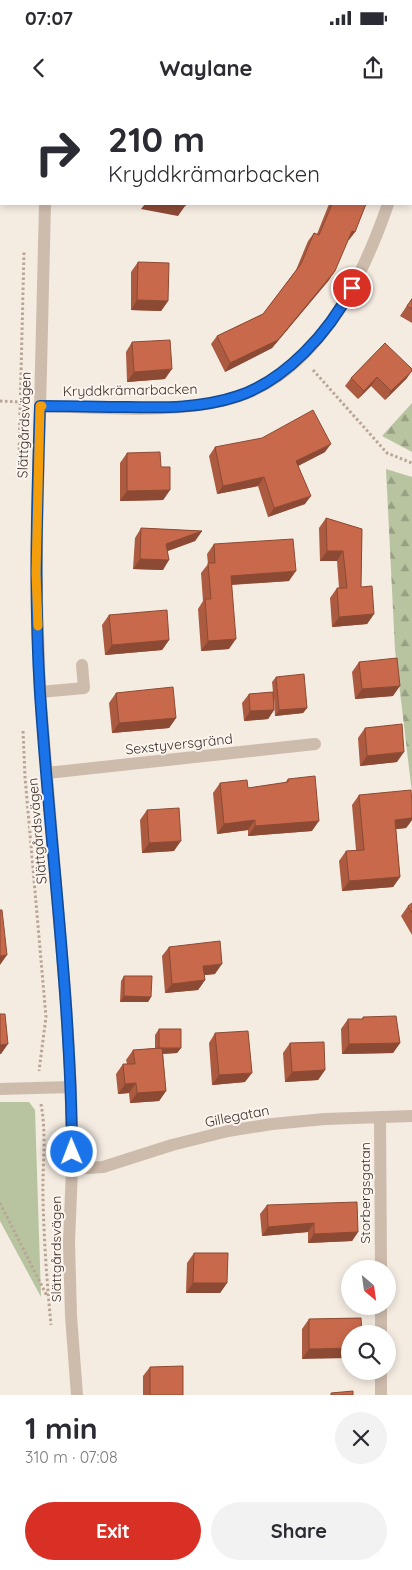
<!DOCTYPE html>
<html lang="en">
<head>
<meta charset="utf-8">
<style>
  :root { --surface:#fff; --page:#f2f2f3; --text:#2b2b33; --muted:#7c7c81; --accent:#d93025 }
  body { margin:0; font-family:Quicksand,sans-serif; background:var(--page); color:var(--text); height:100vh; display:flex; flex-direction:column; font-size:19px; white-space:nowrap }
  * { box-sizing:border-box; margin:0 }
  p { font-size:16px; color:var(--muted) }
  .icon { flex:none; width:28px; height:28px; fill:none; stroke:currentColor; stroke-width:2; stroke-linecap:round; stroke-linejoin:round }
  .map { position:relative; height:1295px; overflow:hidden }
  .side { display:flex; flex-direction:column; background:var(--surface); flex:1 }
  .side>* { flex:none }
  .banner { position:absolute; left:0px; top:0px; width:412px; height:105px; box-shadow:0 2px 8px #0003; background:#fff; color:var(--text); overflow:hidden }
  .needle { width:32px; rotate:151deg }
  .fabs { position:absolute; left:341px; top:1160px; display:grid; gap:10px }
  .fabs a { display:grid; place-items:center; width:55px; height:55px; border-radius:50%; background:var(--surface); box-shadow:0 2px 8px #0003; font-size:25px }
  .pin { position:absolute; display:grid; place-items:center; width:42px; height:42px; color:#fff; margin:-21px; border:2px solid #fff; border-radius:50%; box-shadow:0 1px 5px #0007 }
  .me { position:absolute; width:55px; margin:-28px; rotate:359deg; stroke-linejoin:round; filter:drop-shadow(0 0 4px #0008) }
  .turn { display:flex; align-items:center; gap:18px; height:105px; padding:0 25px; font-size:22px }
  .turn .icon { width:65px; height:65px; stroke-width:2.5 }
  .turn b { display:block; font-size:35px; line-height:42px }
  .round { display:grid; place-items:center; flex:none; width:52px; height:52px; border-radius:26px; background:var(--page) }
  .summary { display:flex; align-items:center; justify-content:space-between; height:85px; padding:0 25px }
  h1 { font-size:30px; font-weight:700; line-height:38px }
  .cta { display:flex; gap:10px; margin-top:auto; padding:10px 25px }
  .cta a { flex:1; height:58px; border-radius:30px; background:var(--accent); color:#fff; font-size:20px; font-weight:700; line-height:58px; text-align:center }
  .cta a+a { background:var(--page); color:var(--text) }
  .status { display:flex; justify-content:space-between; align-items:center; height:35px; padding:0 25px; background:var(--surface); direction:ltr }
  .status svg { height:14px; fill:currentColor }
  header { display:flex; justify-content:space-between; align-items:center; height:65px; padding:0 25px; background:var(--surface); font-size:22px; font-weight:700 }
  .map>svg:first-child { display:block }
  .grass { fill:#b8c4a0 }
  .forest { fill:url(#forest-firs) }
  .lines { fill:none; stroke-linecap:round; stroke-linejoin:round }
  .path { stroke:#b9a596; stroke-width:3; stroke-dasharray:2.5 2.5; stroke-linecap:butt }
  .minor { stroke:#cdbbac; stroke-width:12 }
  .wall { fill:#ac5a40 }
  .shaded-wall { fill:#8c4a34 }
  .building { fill:#c8694b; stroke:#8c4a34 }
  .route-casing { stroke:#114b97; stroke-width:12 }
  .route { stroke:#1a73e8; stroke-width:9 }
  .slow { stroke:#f59e0b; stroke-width:9 }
  .labels { text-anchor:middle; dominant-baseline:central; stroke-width:4; stroke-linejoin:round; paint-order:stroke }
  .street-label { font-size:14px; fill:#3b302b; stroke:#fbf5ee }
</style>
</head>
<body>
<div class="status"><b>07:07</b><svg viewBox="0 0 49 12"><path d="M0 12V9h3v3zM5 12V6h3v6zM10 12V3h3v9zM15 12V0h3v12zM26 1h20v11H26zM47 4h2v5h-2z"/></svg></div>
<header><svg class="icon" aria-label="back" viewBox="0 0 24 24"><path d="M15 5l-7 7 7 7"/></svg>Waylane<svg class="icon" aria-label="share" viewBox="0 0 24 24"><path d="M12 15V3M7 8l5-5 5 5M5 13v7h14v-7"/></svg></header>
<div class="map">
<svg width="412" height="1295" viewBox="0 0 412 1295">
  <defs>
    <pattern id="forest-firs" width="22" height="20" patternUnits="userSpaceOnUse" patternTransform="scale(1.25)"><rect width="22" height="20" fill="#b8c4a0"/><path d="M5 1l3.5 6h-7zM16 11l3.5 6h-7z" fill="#97a083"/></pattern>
  </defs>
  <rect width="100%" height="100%" fill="#f4ebe1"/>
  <path class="grass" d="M0 1002H29L35 1010 41 1197 0 1121Z"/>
  <path class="forest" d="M412 303V352L382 336Z
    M386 369 412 377V693L395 550Z"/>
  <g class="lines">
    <path class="path" d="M28 1V0
      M411 77H412
      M313 270 387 353 412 363
      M0 301 20 302
      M19 355 24 151
      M23 631 25 677 46 917 39 971
      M41 1004C47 1036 42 1067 43 1099 44 1141 47 1183 51 1225
      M0 1103 47 1196"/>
    <path class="minor" d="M49 1V0
      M411 19 412 16
      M0 37H1
      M45 104 36 473 40 592 66 904 71 987 72 1069 69 1142 71 1216 77 1295
      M40 306C97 307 166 314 222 301 312 281 361 183 388 104
      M40 592 84 588 82 565
      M47 673 315 644
      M0 989 71 987
      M380 1017 381 1169
      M72 1069 103 1067 172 1045 228 1031 272 1024 325 1019 412 1016
      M381 1206V1234
      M381 1271V1295"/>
  </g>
  <path class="wall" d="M108 0H147V1H108Z
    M175 0H219V1H175Z
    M329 104H366L355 132 348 140 329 180 272 248 225 272 211 244 217 236 263 214 296 170 308 141 314 133 317 134Z
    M138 162 168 201 161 211 131 210V172Z
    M412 198V223L400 216Z
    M132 242 165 279 127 282 126 252Z
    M385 243 407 278 385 300 371 286 358 299 345 286 351 278Z
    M215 347 325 352 298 366 305 404 268 417 258 386 217 394 209 356Z
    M127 353 161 367 170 390 163 400 120 401V363Z
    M326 418 362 429 361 487 374 514 367 524 332 527 330 498 337 488H339L337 461H320L319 428Z
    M141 428 202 431 195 441 168 451 163 470 133 469 135 438Z
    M214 444 289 481 232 485 229 549 201 551 198 509 203 501 201 473 208 464 207 454Z
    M109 515 169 540 162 550 105 555 102 525Z
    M359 562 393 596 355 599 352 572Z
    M276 577 307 608 303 613 275 616 274 598V610L268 619 244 621 242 603 249 594 273 592 272 582Z
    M116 593 176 618 169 628 112 633 109 603Z
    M365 628 397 662 360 666 358 638Z
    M288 679 312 731 248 736V730L217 734 213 693 220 683 248 688 285 683Z
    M359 695 412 704V720L406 728 396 729 400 777 393 787 342 791 339 761 346 751 356 750 352 705Z
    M147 710 174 751 142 753 140 720Z
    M412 803V835L401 816 408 806Z
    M169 847 215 874 204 875 205 880 198 890 165 893 162 856Z
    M124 876 151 897 148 902H120L121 881Z
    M363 917 400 943 393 953 342 954 341 929 348 919H362Z
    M159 929 181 948 177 953 163 954 166 991 159 1001 130 1003 129 993 118 994 116 974 123 964H127L126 960 133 950 155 948V935Z
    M215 933 245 982 212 985 209 943Z
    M290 943 325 970 318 980 285 982 283 953Z
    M267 1105 358 1132 352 1141 308 1143V1132L262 1136 260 1114Z
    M194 1153 227 1183 220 1193H186L187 1163Z
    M361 1218 302 1259V1229L309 1219Z
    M150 1267 183 1295H143V1276Z"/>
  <path class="shaded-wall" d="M145 104H174L185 106 178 116 141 109Z
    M352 131 355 132 349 140 346 139Z
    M335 171 329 180 272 248 225 272 230 263Z
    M137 200 168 201 161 211 131 210Z
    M172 269 165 279 127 282 134 272Z
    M412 271 407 278 385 300 391 291Z
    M377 277 371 286 358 299 364 291Z
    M331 344 325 352 290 370 296 361Z
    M264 377 258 386 217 394 223 386Z
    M170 390 163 400 120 401 127 391Z
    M311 396 305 404 268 417 274 408Z
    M202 431 195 441 159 454 166 444Z
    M327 451H343L337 461H320Z
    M140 459 169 460 163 470 133 469Z
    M296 471 289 481 224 485 231 476Z
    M374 514 367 524 332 527 339 517Z
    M236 539 229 549 201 551 208 541Z
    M169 540 162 550 105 555 112 545Z
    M400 586 393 596 355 599 362 589Z
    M307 608 303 613 275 616 279 610Z
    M274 610 268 619 244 621 250 611Z
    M176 618 169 628 112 633 119 623Z
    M404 652 397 662 360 666 367 656Z
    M412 718V720L406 728 388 730 395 720Z
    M255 720 248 730 217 734 224 724Z
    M319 721 312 731 248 736 255 726Z
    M181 741 174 751 142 753 149 743Z
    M400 777 393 787 342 791 349 781Z
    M7 855 0 865V856Z
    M222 864 215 874 196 876 203 866Z
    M205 880 198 890 165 893 172 884Z
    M124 896 151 897 148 902H120Z
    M400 943 393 953 342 954 349 944Z
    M8 944 1 954H0V945Z
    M181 948 177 953 156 954 159 949Z
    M325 970 318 980 285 982 292 972Z
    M252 973 245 982 212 985 219 975Z
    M136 983 129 993 118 994 125 984Z
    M166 991 159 1001 130 1003 137 993Z
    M314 1123 308 1132 262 1136 268 1127Z
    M358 1132 352 1141 308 1143 314 1134Z
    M193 1183H227L220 1193H186Z
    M350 1248V1258L302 1259 309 1249Z"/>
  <path class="building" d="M114 0H147V1H114Z
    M182 0H219V1H182Z
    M174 104H186L185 106Z
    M332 104H366L355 132 352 131 335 171 278 240 230 263 217 236 263 214 301 164 314 133 319 135Z
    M138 162 169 163 168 201 137 200Z
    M412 199V209L407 206Z
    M170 240 172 269 134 272 132 242Z
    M385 243 412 269V271L391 291 377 277 364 291 351 278Z
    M313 310 331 344 296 361 311 396 274 408 264 377 223 386 215 347 262 338Z
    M160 352 161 367H170V390L127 391V353Z
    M326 418 362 429 361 487 372 486 374 514 339 517 337 488H347L343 451H327Z
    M141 428 202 431 166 444 169 460 140 459Z
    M293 439 296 471 231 476 236 539 208 541 205 499H211L208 463H215L214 444Z
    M167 510 169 540 112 545 109 515Z
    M397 558 400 586 362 589 359 562Z
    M304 574 307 608 279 610 276 577Z
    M173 587 176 618 119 623 116 593Z
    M273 592 274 610 250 611 249 594Z
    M402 624 404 652 367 656 365 628Z
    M315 676 319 721 255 726V720L224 724 220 683 247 680 248 688 288 682V679Z
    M411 690 412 704V718L395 720 400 777 349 781 346 751 364 750 359 695Z
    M179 708 181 741 149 743 147 710Z
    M412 803V813L408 806Z
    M0 810H2L7 855 0 856Z
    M220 841 222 864 203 866 205 880 172 884 169 847Z
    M124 876H152L151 897 124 896Z
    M0 914H5L8 944 0 945Z
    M396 916 400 943 349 944 348 919H363V917Z
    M159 929H181V948H159Z
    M248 931 252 973 219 975 215 933Z
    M324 942 325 970 292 972 290 943Z
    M162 948 166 991 137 993 136 983 125 984 123 964H135L133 950Z
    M357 1102 358 1132 314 1134V1123L268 1127 267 1105Z
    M194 1153H228L227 1183H193Z
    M361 1218 362 1234H350V1248L309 1249V1219Z
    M183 1266V1295H150V1267Z
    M353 1291V1295H331V1293Z"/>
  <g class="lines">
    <defs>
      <path id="route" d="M72 1052C71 899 50 746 40 593 34 497 37 402 40 306 69 306 99 307 128 307 165 308 202 308 238 296 286 280 329 232 352 188"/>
    </defs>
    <use href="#route" class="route-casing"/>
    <use href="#route" class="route"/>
    <path class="slow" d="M38 526 36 473 40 306H42"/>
  </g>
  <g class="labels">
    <g class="street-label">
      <text transform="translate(130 290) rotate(-1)">Kryddkrämarbacken</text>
      <text transform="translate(24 325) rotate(-88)">Slättgårdsvägen</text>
      <text transform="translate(179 644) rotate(-6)">Sexstyversgränd</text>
      <text transform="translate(37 731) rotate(-95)">Slättgårdsvägen</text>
      <text transform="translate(237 1016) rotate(-11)">Gillegatan</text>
      <text transform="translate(365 1093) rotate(-90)">Storbergsgatan</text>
      <text transform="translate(56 1149) rotate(-90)">Slättgårdsvägen</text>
    </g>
  </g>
</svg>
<div class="fabs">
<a><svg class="needle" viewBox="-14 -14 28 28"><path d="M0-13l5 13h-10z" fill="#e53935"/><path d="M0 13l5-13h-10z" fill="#7c7c81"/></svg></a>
<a><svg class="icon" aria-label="search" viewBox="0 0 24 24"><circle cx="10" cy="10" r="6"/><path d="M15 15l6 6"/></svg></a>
</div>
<div class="pin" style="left:352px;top:188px;background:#d93025"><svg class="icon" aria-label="arrive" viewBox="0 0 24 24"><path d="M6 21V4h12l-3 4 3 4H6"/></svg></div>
<svg class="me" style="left:72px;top:1052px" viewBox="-20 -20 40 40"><circle r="17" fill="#1a73e8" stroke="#fff" stroke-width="3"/><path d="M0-11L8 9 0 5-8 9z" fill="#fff"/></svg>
<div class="banner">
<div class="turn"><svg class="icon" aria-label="right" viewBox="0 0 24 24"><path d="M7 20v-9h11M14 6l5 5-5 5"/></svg><div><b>210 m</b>Kryddkrämarbacken</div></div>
</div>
</div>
<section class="side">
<div class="summary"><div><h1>1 min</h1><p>310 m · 07:08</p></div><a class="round"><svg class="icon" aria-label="close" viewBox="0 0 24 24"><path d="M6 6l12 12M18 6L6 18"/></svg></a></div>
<div class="cta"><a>Exit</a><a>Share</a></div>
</section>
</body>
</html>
